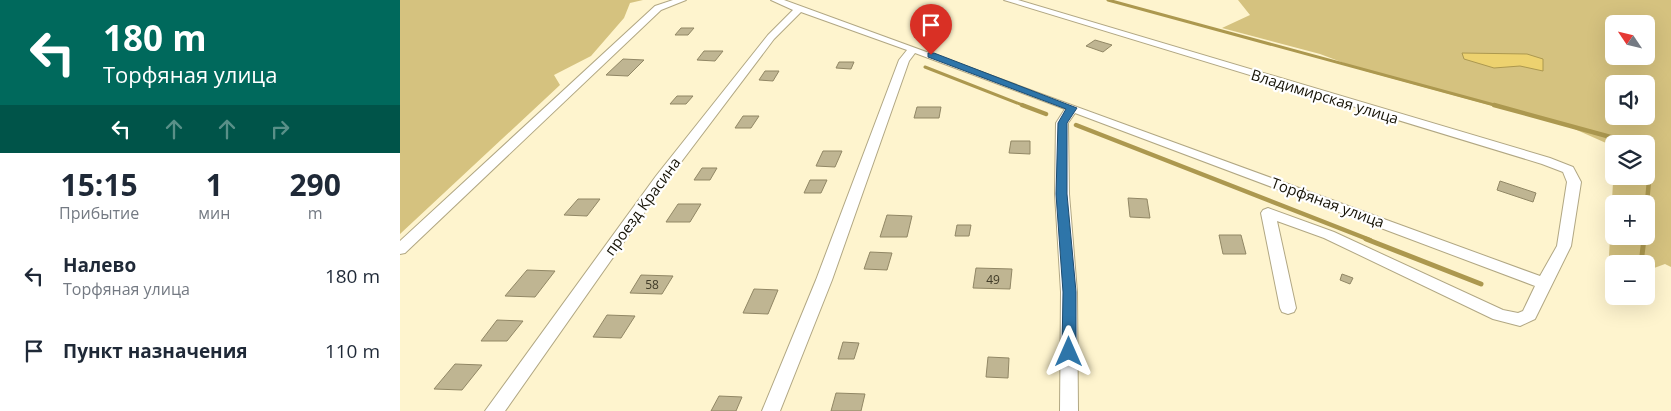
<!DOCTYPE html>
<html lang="ru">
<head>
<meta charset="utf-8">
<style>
  :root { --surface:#fff; --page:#f2f2f3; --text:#1f2937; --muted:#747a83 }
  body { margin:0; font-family:"Open Sans",sans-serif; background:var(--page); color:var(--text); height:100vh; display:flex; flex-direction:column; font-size:19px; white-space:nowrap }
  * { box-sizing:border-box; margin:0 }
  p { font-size:16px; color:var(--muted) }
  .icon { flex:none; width:28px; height:28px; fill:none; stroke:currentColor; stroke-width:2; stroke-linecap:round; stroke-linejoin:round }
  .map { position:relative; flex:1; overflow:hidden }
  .panel { display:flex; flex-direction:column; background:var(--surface); width:400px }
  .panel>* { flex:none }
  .hud { background:#00695c; color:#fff; overflow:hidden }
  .needle { width:32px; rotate:305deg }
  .buttons { position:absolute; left:1205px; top:15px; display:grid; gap:10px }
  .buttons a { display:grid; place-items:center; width:50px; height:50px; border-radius:8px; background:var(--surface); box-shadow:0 5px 20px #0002; font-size:25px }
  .pin { position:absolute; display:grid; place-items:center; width:42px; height:42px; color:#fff; margin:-51px -21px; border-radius:50% 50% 50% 0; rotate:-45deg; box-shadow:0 0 5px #0007 }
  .pin .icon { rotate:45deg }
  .me { position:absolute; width:55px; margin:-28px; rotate:0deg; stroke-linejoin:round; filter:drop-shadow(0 0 4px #0008) }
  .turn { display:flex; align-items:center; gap:18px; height:105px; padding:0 20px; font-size:22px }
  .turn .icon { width:65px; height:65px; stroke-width:2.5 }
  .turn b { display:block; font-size:35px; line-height:42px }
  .lanes { display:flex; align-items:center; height:48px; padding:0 20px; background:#0003; justify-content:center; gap:25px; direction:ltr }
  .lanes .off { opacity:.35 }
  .eta { display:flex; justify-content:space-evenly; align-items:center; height:85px; text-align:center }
  .eta b { font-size:30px; font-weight:700; line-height:35px }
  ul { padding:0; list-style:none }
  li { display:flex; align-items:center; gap:15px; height:75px; padding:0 20px }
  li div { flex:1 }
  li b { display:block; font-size:19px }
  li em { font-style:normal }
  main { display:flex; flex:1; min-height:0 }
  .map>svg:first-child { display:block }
  .green { fill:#d5c27f; fill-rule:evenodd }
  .water { fill:#edd26f; stroke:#ac984f }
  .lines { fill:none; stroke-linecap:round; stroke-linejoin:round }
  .stream-far2 { stroke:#ac984f; stroke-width:3 }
  .stream-far1 { stroke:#ac984f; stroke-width:4.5 }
  .stream { stroke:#ac984f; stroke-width:5 }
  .building { fill:#bfb592; stroke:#918765 }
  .minor-casing { stroke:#b1a783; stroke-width:2 }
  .minor { fill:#fff; fill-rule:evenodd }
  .route { fill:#2e75a9; stroke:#1e4c6e }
  .labels { text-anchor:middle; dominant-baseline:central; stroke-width:4.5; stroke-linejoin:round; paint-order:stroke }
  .number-label { font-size:12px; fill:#403b28 }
  .street-label { font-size:15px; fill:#151205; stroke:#fff }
</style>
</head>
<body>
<main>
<section class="panel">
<div class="hud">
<div class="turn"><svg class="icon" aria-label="left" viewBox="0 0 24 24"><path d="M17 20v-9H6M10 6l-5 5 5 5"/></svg><div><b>180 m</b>Торфяная улица</div></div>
<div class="lanes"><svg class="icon" aria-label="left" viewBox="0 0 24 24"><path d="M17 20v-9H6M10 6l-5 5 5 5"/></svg><svg class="icon off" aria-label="ahead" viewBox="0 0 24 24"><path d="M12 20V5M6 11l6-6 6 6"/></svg><svg class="icon off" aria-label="ahead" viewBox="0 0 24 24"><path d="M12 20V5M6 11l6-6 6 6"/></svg><svg class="icon off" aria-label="right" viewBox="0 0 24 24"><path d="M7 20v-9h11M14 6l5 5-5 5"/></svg></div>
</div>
<div class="eta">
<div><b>15:15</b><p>Прибытие</p></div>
<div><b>1</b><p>мин</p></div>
<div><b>290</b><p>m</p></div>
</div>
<ul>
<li><svg class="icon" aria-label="left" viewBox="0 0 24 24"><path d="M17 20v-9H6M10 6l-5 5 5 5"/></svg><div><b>Налево</b><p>Торфяная улица</p></div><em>180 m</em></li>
<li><svg class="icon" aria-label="arrive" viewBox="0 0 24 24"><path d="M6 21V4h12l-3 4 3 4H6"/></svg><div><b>Пункт назначения</b></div><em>110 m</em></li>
</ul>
</section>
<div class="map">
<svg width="1271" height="411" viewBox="0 0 1271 411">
  <rect width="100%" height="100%" fill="#fef4ce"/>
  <path class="green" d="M0 0H243L230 3 224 18 191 56 154 75 160 85 0 234Z
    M838 0H1271V267L1265 264 1246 271V264H1225L1209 256 1214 164V176H1246V144H1214V150L1206 143 1170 127 965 71 920 54 822 28 850 15ZM1214 24H1246V56H1214ZM1214 84H1246V116H1214ZM1214 204H1246V236H1214Z"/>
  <path class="water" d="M1062 53 1127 54 1143 59V71L1120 66 1094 68 1064 59Z"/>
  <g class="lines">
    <path class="stream-far2" d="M708 0 1098 106
      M525 67 625 106"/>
    <path class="stream-far1" d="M622 105 646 114
      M1094 105 1236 144
      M676 125 970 240
      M1246 148 1251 158 1246 214
      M1244 240V236"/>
    <path class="stream" d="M966 239 1081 284
      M1242 255 1244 239"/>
  </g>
  <path class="building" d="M281 28H294L288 35H275Z
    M527 30 534 33 538 31 544 33 529 43 514 37Z
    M695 40 712 45 703 52 686 46Z
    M304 51H323L315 61 297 60Z
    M223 59 244 60 228 76 206 75Z
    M439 62H454L451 69 436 68Z
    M365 71H379L373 81 359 80Z
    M277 96H293L286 104H270Z
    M517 107H541L539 118H514Z
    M343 116H359L351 128H335Z
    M611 141H630V154L609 153Z
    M423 151H442L435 167 416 166Z
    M302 168H317L310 180H294Z
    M410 180H427L421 193H404Z
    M1100 181 1136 193 1133 202 1097 190Z
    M728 198 747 199 750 218 730 217Z
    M178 199H200L187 216 164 215Z
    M278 204H301L290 222H266Z
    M487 215 512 216 507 237H480Z
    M557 225H571L569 236H555Z
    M819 235H841L846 254H823Z
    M470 252 492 253 487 270 464 269Z
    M576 268 612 269 610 289 573 288Z
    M127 270 155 271 135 297 105 296Z
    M942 274 953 278 950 284 940 280Z
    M241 275 273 276 262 294 230 293Z
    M354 289 378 290 368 314 343 313Z
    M207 315 235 316 221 338 193 337Z
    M97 320 123 321 107 341H81Z
    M443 342 459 343 454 359H438Z
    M588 357 609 358 608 378 586 377Z
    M55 364 82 365 62 390 34 389Z
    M436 393 465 394 461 411H431Z
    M319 396 342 397 336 411H311Z"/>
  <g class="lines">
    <defs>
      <path id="minor" d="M273 0H286L261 10 5 253 0 254V241L255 6Z
        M371 0H384L1140 276 1157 246 1167 182 1163 172 1142 164 604 0H618L1150 158 1173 167 1181 182 1171 246 1135 319 1120 326 1093 319 924 238 877 221 896 308 894 312 888 314 882 312 880 308 861 213 863 210 868 208 934 232 1103 310 1118 313 1123 311 1135 286 675 113 668 123 669 194 677 292 678 411H660L661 292 655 194 656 123 665 109 515 53 509 61 432 280 380 411H362L416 280 499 60 507 50 401 12 374 39 266 182 105 411H85L256 176 368 35 393 10Z"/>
    </defs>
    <use href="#minor" class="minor-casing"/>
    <use href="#minor" class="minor"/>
  </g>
  <path class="route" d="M528 53H534L677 108 667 123V194L676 292V352L674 356 669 357 664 356 662 352 663 292 656 194 658 123 666 109 528 57Z"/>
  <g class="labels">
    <g class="number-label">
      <text x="593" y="279">49</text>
      <text x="252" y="284">58</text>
    </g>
    <g class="street-label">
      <text transform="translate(925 96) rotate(17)">Владимирская улица</text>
      <text transform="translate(928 202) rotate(20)">Торфяная улица</text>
      <text transform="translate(242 206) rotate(-54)">проезд Красина</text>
    </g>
  </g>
</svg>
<div class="buttons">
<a><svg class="needle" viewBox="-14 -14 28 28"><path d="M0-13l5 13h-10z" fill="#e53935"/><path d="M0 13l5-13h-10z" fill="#747a83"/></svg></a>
<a><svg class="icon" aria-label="sound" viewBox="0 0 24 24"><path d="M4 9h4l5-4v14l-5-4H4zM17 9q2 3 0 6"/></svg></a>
<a><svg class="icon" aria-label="layers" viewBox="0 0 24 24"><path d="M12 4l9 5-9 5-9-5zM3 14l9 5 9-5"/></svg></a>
<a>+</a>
<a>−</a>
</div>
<div class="pin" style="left:531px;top:55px;background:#d93025"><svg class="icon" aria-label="arrive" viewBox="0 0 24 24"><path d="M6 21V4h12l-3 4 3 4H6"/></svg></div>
<svg class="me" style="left:669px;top:352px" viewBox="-20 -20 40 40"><path d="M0-17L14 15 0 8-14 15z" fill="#2e75a9" stroke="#fff" stroke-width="4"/></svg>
</div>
</main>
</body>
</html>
